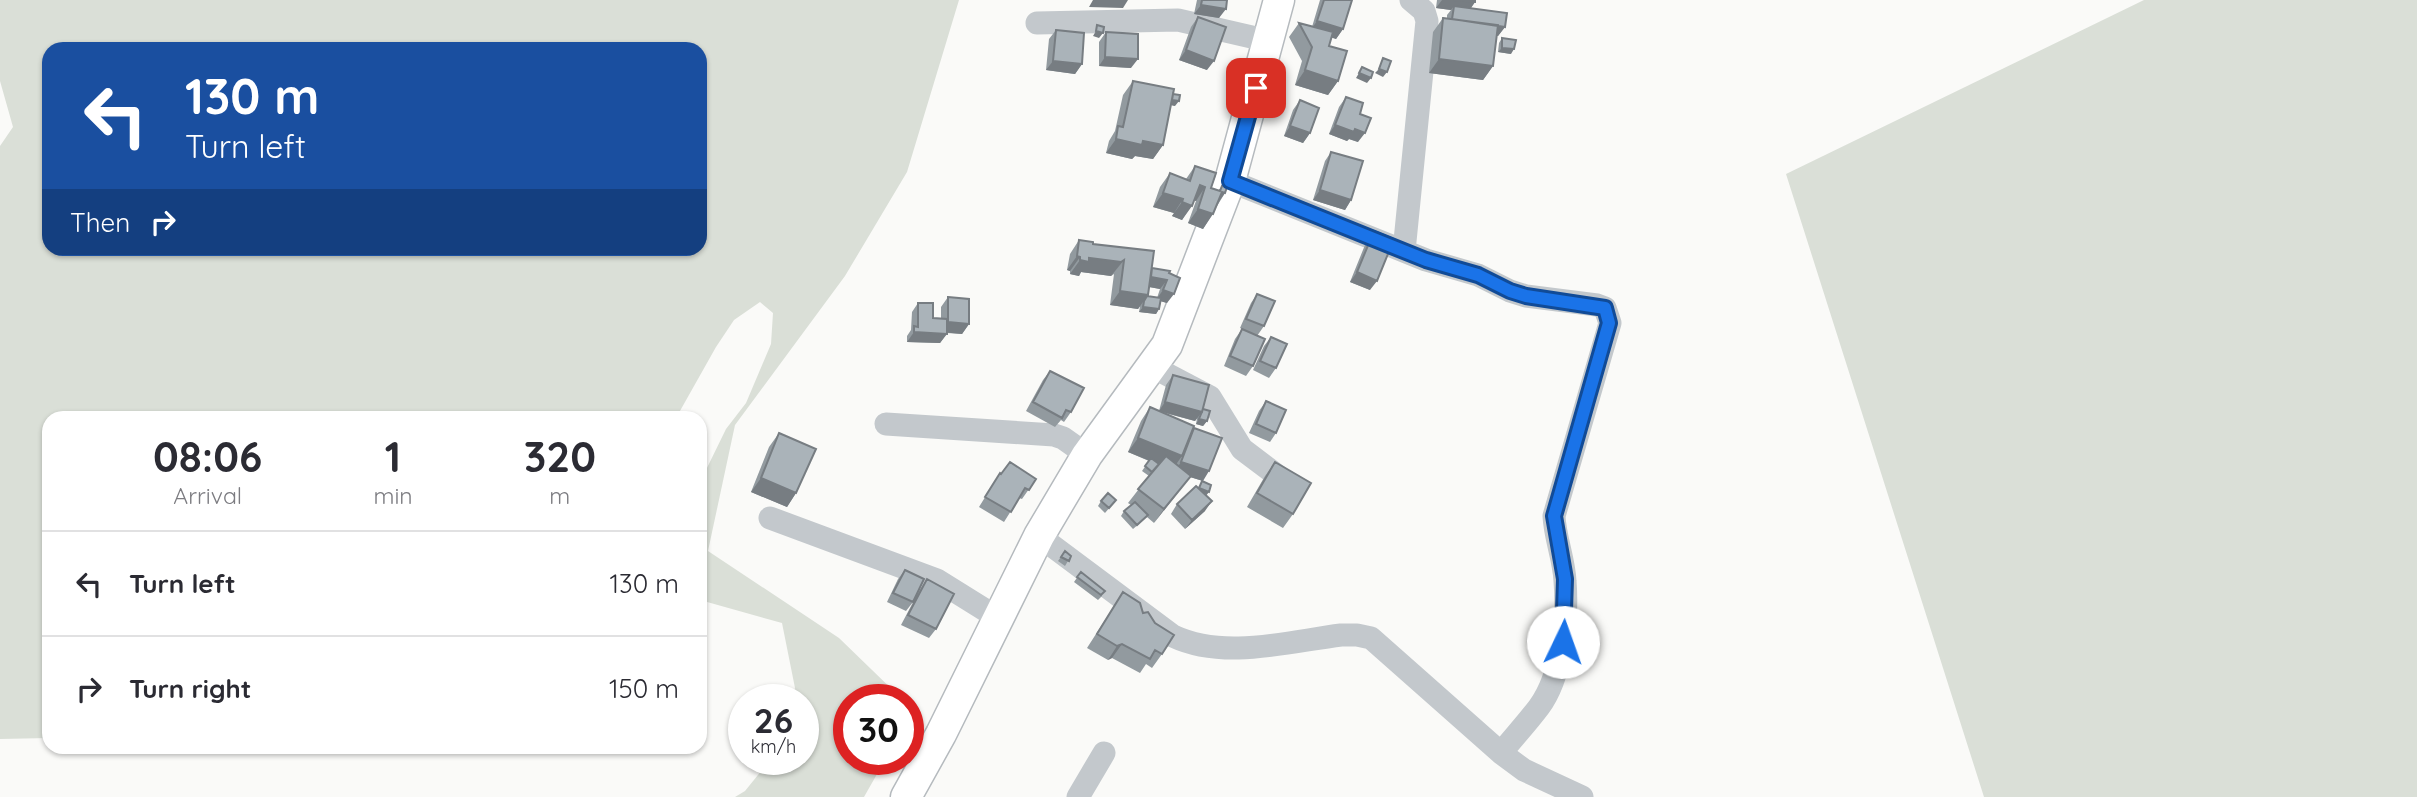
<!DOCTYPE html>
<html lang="en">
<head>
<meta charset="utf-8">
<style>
  :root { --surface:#fff; --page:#f7f7f7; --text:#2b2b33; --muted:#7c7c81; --line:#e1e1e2 }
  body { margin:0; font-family:Quicksand,sans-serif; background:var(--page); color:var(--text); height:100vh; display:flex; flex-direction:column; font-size:26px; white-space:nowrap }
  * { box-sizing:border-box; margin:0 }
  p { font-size:23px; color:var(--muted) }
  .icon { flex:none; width:38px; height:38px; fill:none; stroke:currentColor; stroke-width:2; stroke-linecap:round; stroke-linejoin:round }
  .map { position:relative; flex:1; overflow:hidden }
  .details { position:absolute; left:42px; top:411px; width:665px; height:343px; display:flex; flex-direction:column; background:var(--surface); border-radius:21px; box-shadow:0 2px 5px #0004 }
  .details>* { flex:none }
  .guide { position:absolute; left:42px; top:42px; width:665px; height:214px; border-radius:21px; box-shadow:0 2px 5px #0004; background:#1a4fa0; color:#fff; overflow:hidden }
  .speed { position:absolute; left:728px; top:684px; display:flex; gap:14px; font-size:35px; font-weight:700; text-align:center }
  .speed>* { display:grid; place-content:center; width:91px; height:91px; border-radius:50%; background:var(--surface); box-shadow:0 2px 5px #0004; line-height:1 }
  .speed small { font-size:18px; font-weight:400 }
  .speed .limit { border:10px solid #d22; background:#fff; color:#111 }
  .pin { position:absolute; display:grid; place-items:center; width:60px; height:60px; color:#fff; margin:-30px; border-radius:14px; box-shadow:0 4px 10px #0006 }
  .me { position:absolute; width:77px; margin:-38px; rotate:3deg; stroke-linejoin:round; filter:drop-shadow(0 0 5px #0008) }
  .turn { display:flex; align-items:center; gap:24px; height:147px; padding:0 28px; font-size:32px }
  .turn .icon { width:91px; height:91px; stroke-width:2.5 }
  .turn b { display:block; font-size:49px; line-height:60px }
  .then { display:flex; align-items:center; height:66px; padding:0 28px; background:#0003; gap:14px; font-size:26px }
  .eta { display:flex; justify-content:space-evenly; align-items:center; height:119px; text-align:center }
  .eta b { font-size:42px; font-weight:700; line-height:49px }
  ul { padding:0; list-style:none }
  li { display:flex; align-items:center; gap:21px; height:105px; padding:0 28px; border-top:2px solid var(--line) }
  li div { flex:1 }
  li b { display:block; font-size:26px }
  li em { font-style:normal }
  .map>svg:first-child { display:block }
  .green { fill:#dadfd7; fill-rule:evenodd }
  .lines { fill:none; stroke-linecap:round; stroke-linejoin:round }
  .major-casing { stroke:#b5babe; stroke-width:33 }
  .minor { stroke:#c3c8cc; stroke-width:23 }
  .major { stroke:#fff; stroke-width:30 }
  .wall { fill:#929a9f; fill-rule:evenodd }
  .shaded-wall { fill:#777d82 }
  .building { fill:#aab3b9; stroke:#777d82; stroke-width:2 }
  .route-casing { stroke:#114b97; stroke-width:18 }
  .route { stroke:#1a73e8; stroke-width:12 }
</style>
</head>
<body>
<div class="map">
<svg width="2417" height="797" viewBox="0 0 2417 797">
  <rect width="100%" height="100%" fill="#fafaf8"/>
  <path class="green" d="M0 0H959L907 172 845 276 735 425 708 551 839 638 903 700H849V760H885L864 797H735L745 791 770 760H803V700H792L795 688 782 623 700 600V498L705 472 726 429 746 403 771 344 773 313 760 302 734 320 716 347 676 418H49V738L0 739V146L13 127 0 81ZM49 49H700V248H49Z
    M2144 0H2417V797H1984L1786 174Z"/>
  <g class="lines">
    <defs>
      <path id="major" d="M906 797 941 734 1039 536 1087 455 1167 345 1230 181 1279 0"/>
    </defs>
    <use href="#major" class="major-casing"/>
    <path class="minor" d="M1037 23 1178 20 1269 41
      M1230 181 1426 260 1478 275 1510 291 1526 296 1597 305 1605 308 1610 323 1554 516C1555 538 1564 559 1565 581 1568 618 1562 676 1539 707 1527 723 1513 738 1501 753
      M1404 251 1427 21 1424 11 1411 0
      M1153 367 1210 397 1242 449 1287 483
      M886 424 1054 435 1063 438 1087 455
      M770 518 937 580 998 618
      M1039 536 1173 636C1224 660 1286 642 1341 635H1357L1371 638 1501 753 1524 770 1582 797
      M1078 797 1104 753"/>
    <use href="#major" class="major"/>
  </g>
  <path class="wall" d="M1197 0H1227L1219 18 1194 14Z
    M1320 0H1352L1343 29 1336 39 1332 37 1329 46 1338 81 1328 95 1295 85 1302 61 1289 37 1299 23 1312 27Z
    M1437 0H1475V2L1471 8 1505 27 1498 36H1496L1493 66 1483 80 1429 73 1433 32 1443 18 1447 19V15L1451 10 1436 8Z
    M1198 17 1207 70 1179 60 1191 27Z
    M1056 30 1082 64 1075 74 1046 70 1049 39Z
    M1106 32 1131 68 1099 66V42Z
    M1502 38 1511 54 1498 52 1499 43Z
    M1133 81 1173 94 1175 106 1171 105 1163 145 1153 159 1135 156 1132 159 1106 153 1109 141 1115 131 1123 95Z
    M1346 97 1360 114 1358 142 1349 139 1347 141 1329 134 1339 107Z
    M1300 100 1310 133 1303 143 1284 136 1293 110Z
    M1331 152 1351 200 1345 210 1313 200 1325 161Z
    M1195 166 1211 188 1218 191 1222 186 1225 193 1203 229 1188 223 1196 201 1194 200 1182 220 1172 216 1174 213 1153 207 1160 187 1170 173 1186 179Z
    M1374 231 1370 290 1350 282 1367 240Z
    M1079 240 1093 244 1152 268 1170 271 1167 303 1161 301 1159 309 1156 314 1139 312 1140 306 1138 309 1110 305 1114 274 1111 276 1081 272 1079 276 1070 274V271L1067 270 1070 254ZM1149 287 1160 289 1157 298 1147 296Z
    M1257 294 1264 326 1257 336 1240 328 1251 303Z
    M948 297 969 324 962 334 947 333 940 343 907 342V336L911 330 912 312 918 303 933 318 941 319V307Z
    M1242 329 1253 366 1246 376 1224 366 1235 339Z
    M1271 337 1276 368 1269 378 1253 370 1264 346Z
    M1050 371 1071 412 1064 422 1061 420 1055 427 1026 411 1043 380Z
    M1173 375 1202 409 1207 421 1203 426 1196 424 1197 418 1195 421 1161 412 1194 428 1203 481 1190 477 1154 523 1147 517 1133 529 1121 516 1124 511 1131 505 1128 503 1149 476 1142 471 1149 461 1128 452 1141 421 1150 407 1159 411 1166 385Z
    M1266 401 1276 433 1270 442 1249 433 1259 411Z
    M779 433 796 493 787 507 751 492 769 447Z
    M1275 462 1293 514 1283 528 1247 507 1265 476Z
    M1000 473 1036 479 1022 499 1019 498 1004 522 979 507Z
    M1202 481 1206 496 1205 511 1185 529 1171 514 1177 504 1198 488Z
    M1116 500 1105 513 1098 506 1101 501Z
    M1065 551 1071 556 1065 566 1058 561Z
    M905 570 913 602 906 611 887 602 898 579Z
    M1081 572 1102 596 1098 600 1074 582Z
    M927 579 936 629 929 638 901 625 920 589Z
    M1123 592 1143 613 1162 654 1152 668 1146 664 1140 673 1112 658 1108 660 1087 648Z"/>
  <path class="shaded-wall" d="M1093 0H1128L1123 8 1089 7Z
    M1442 0H1454L1475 2 1468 12 1454 6 1451 10 1436 8Z
    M1201 5 1226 9 1219 18 1194 14Z
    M1452 19 1505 27 1498 36 1445 29Z
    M1317 21 1343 29 1336 39 1310 31Z
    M1096 31 1103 33 1099 38 1093 36Z
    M1502 48 1514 49 1511 54 1498 52Z
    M1186 50 1214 61 1207 70 1179 60Z
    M1105 57 1138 59 1131 68 1099 66Z
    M1439 59 1493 66 1483 80 1429 73Z
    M1053 61 1082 64 1075 74 1046 70Z
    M1379 69 1387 72 1383 77 1375 73Z
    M1305 70 1338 81 1328 95 1295 85Z
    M1359 73 1371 78 1367 83 1356 78Z
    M1171 100 1179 101 1175 106 1167 104Z
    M1335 125 1355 129 1365 133 1358 142 1349 139 1347 141 1329 134Z
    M1290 126 1310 133 1303 143 1284 136Z
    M1116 139 1143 141 1163 145 1153 159 1135 156 1132 159 1106 153Z
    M1200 185 1205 187 1196 201 1190 199Z
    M1320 190 1351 200 1345 210 1313 200Z
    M1222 192 1225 193 1215 207Z
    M1163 193 1183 199 1174 213 1153 207Z
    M1182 202 1192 206 1182 220 1172 216Z
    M1198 209 1213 214 1203 229 1188 223Z
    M1077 256 1080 257 1070 271 1067 270Z
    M1089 258 1124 260 1111 276 1081 272 1079 276 1070 274 1080 260Z
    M1357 272 1377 281 1370 290 1350 282Z
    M1151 277 1167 280 1160 289 1144 286Z
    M1163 290 1174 294 1167 303 1156 300Z
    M1120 291 1148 295 1138 309 1110 305Z
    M1143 307 1159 309 1156 314 1139 312Z
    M948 322 969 324 962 334 941 332Z
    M914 332 947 334 940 343 907 342Z
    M1165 402 1202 412 1195 421 1159 411Z
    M1199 419 1207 421 1203 426 1196 424Z
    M1138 438 1182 456 1172 470 1128 452Z
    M1181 462 1209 471 1203 481 1190 477 1154 523 1164 509 1175 471Z
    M761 478 796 493 787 507 751 492Z
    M1199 488 1209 492 1205 497 1196 493Z
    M1212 501 1205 511 1185 529 1192 520Z
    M1122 644 1112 658 1108 660 1117 646Z"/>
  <path class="building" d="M1202 0H1227L1226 9 1201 5Z
    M1324 0H1352L1343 29 1317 21Z
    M1454 0H1475V2Z
    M1454 6 1507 13 1505 27 1452 19Z
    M1198 17 1226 27 1214 61 1186 50Z
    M1443 18 1498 25 1493 66 1439 59Z
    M1299 23 1333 32 1329 46 1347 51 1338 81 1305 70 1312 47Z
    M1097 25 1104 27 1103 33 1096 31Z
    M1056 30 1084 33 1082 64 1053 61Z
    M1106 32 1138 34V59L1105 57Z
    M1502 38 1516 40 1514 49 1502 48Z
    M1383 58 1391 61 1387 72 1379 69Z
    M1362 67 1373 72 1371 78 1359 73Z
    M1133 81 1174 89 1163 145 1143 141 1142 145 1116 139 1118 126 1123 127Z
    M1173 94 1180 95 1179 101 1172 100Z
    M1346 97 1363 103 1360 114 1371 118 1365 133 1355 129 1354 132 1335 125Z
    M1300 100 1319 108 1310 133 1290 126Z
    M1331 152 1363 161 1351 200 1320 190Z
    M1195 166 1216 173 1211 188 1220 191 1222 186 1227 187 1225 193 1222 192 1213 214 1198 209 1205 187 1200 185 1192 206 1182 202 1183 199 1163 193 1170 173 1190 181Z
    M1374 231 1394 239 1377 281 1357 272Z
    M1079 240 1093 242V244L1154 251 1148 295 1120 291 1124 260 1121 262 1089 258V262L1080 260V257L1077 256Z
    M1152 268 1170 271 1169 273 1180 278 1174 294 1163 290 1167 280 1151 277Z
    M1257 294 1275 301 1264 326 1246 319Z
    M1147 296 1161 298 1159 309 1143 307 1144 301Z
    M948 297 969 299V324L948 322Z
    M918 303H933V318L947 319V334L914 332V326L918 327Z
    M1242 329 1265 339 1253 366 1230 356Z
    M1271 337 1287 344 1276 368 1260 361Z
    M1050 371 1084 388 1071 412 1066 410 1062 418 1033 402Z
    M1173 375 1209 385 1202 412 1165 402Z
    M1266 401 1286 410 1276 433 1256 424Z
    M1150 407 1194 426 1182 456 1138 438Z
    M1203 409 1210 411 1207 421 1199 419Z
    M1194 428 1222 438 1209 471 1181 462Z
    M779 433 816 449 796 493 761 478Z
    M1166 456 1191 476 1164 509 1138 489Z
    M1151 458 1159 464 1152 472 1145 466Z
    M1010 462 1036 479 1029 490 1025 488 1011 512 985 497 1000 473 1001 474Z
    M1275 462 1311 483 1293 514 1257 493Z
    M1202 481 1211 485 1209 492 1199 488Z
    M1196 486 1212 501 1192 520 1177 504Z
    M1108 493 1116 500 1109 508 1101 501Z
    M1135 502 1148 515 1137 525 1124 511Z
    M1065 551 1071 556 1069 561 1061 557Z
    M905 570 924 579 913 602 893 593Z
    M1081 572 1105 591 1101 595 1077 577Z
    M927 579 954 594 936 629 908 615Z
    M1123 592 1140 603 1143 613 1148 612 1155 623 1174 635 1162 654 1155 650 1150 659 1122 644 1117 646 1097 634Z"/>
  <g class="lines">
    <defs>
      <path id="route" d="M1256 88 1230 181 1426 260 1478 275 1510 291 1526 296 1605 308 1609 323 1554 516 1565 579 1563 642"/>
    </defs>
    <use href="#route" class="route-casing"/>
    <use href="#route" class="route"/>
  </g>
</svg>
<div class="speed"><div>26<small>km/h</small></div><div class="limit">30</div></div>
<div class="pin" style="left:1256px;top:88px;background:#d93025"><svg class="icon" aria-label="arrive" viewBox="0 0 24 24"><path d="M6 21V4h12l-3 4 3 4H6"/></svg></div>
<svg class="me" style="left:1563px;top:642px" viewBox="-20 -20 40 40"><circle r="19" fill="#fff"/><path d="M0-13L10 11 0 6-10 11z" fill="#1a73e8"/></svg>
<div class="guide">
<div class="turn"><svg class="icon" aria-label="left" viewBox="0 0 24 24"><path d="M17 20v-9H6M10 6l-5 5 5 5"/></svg><div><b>130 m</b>Turn left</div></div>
<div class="then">Then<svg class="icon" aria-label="right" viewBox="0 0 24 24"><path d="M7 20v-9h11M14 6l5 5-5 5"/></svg></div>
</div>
<section class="details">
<div class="eta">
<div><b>08:06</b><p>Arrival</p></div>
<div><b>1</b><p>min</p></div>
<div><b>320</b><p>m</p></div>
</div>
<ul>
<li><svg class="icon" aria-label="left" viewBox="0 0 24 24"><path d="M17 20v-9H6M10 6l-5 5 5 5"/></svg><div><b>Turn left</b></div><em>130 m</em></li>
<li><svg class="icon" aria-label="right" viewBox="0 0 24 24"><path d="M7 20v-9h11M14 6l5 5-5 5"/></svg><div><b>Turn right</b></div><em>150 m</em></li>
</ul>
</section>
</div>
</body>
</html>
